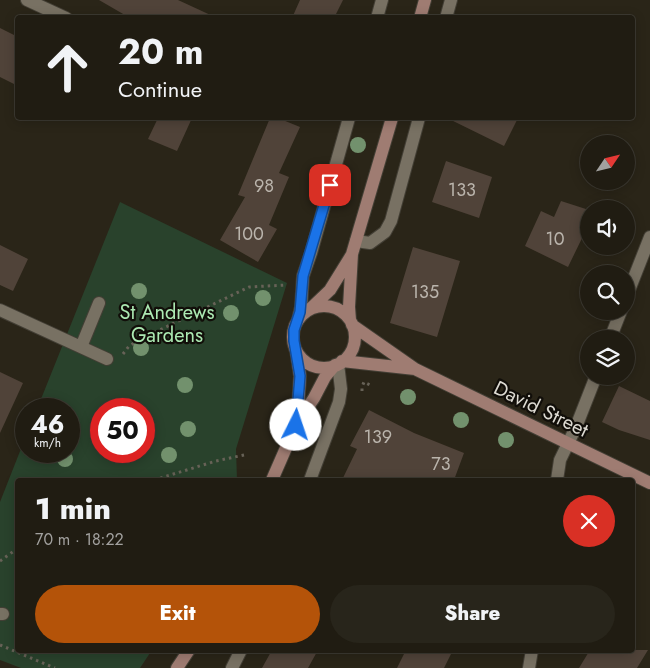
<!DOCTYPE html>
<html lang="en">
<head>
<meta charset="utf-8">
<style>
  :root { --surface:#201c12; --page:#28251b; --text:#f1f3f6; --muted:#a2a19f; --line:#3d3a32; --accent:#b45309 }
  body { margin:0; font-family:Jost,sans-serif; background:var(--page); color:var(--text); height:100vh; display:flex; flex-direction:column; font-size:19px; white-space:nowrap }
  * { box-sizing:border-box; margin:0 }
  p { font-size:16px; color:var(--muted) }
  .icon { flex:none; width:28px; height:28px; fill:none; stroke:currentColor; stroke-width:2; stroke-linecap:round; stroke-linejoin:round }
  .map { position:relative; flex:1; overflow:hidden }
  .details { position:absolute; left:15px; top:478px; width:620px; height:175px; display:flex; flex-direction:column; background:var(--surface); border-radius:5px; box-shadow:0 2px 12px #0003,0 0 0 1px var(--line) }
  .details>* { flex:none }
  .guide { position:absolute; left:15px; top:15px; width:620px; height:105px; border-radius:5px; box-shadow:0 2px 12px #0003,0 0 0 1px var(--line); background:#201c12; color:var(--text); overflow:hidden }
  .needle { width:32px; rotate:55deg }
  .buttons { position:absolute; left:580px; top:135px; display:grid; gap:10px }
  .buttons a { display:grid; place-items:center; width:55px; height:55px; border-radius:50%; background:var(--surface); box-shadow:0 2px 12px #0003,0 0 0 1px var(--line); font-size:25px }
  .speed { position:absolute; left:15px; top:398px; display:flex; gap:10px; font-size:25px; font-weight:700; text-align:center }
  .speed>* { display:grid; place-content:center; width:65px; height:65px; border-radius:50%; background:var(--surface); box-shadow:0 2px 12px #0003,0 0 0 1px var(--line); line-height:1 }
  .speed small { font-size:12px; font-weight:400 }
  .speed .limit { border:8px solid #d22; background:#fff; color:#111 }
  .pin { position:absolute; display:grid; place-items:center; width:42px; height:42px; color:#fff; margin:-21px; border-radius:10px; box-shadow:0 2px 8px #0006 }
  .me { position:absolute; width:55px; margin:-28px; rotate:4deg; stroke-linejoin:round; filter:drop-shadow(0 0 4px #0008) }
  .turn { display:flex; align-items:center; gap:18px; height:105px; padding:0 20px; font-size:22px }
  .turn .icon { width:65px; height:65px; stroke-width:2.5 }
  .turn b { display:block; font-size:35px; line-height:42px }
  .round { display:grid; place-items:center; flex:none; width:52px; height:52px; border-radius:26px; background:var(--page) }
  .headline { display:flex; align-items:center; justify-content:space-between; height:85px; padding:0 20px }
  h1 { font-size:30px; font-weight:800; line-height:38px }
  .button { display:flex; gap:10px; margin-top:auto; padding:10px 20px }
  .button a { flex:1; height:58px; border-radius:30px; background:var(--accent); color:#fff; font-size:20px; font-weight:800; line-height:58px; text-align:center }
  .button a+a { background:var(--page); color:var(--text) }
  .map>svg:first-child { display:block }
  .green { fill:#29422c; fill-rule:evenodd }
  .building { fill:#504339 }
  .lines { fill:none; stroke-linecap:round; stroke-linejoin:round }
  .lane-casing { stroke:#433f35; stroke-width:14 }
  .street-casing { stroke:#433f35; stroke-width:14 }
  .secondary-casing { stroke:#433f35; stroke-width:14 }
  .path { stroke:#676257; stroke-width:3; stroke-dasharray:2.5 4; stroke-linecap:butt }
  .lane { stroke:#787163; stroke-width:12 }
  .street { stroke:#787163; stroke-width:12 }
  .secondary { stroke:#9f7c72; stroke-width:12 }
  .tree { fill:#72916d }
  .route-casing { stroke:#114b97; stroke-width:12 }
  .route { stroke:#1a73e8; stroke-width:9 }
  .labels { text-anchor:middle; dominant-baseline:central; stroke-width:4.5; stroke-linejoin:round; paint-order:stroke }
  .number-label { font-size:18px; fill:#bab4ac }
  .park-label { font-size:20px; fill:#ace9b2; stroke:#110e09 }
  .street-label { font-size:20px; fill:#dddad2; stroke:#110e09 }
</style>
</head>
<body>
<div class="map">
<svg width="650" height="668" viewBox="0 0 650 668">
  <rect width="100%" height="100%" fill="#2a2518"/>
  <path class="green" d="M120 202 287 283 236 449 237 480H18V650H152L140 668H21L0 660V502L26 436V451H69V409H37ZM101 409H144V451H101Z"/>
  <path class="building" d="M99 0H178L217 18H130Z
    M300 0H343L334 18H292Z
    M0 28 18 37V86L0 77Z
    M158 118H192L177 151 148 139Z
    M270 118H278L300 127 279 173 289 177 269 225 277 229 258 262 220 240 245 197 238 195Z
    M447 118H518L504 146Z
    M446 161 492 177 479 218 432 202Z
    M561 201 589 210V219L585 232 568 267 525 246 541 211 554 217Z
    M0 245 28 259 13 291 0 285Z
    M413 247 460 261 437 337 390 323Z
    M0 372 23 383 0 433Z
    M619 386 650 401V440L619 430 602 422Z
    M369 410 414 433 464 453 454 480H342L357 449 350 446Z
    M272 650H318L308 668H262Z
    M406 650H453L444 668H397Z
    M590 650H648L637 668H579Z"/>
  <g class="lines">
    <defs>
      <path id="lane" d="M446 18 451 0
        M356 241 370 243 385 232 391 221 419 118"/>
      <path id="street" d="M27 0 66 18
        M377 18 382 0
        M626 298 650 237
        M0 310 107 359
        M298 320 301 307 303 276 311 253 349 118
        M610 339 621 311
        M81 347 99 303
        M310 480 339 402 341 389 338 364
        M557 480 560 460 576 427 596 376
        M0 614H3
        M232 668 241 650
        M529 668 532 650"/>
      <path id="secondary" d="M420 18 425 0
        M293 337a31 31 0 1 1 62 0a31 31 0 1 1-62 0Z
        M310 309 330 290 351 256
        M350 320 349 307 352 254 392 118
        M352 325 415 369 650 483
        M296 350 300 376 297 422
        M342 361 415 369
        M272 480 296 425 314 398 325 377 335 365
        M177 668 189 650"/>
    </defs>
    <use href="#lane" class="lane-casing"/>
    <use href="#street" class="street-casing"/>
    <use href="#secondary" class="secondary-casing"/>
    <path class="path" d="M123 354 129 346 141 339 249 287 286 285
      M362 391V387L364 382 370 385
      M154 480 216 461 244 455
      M0 561 18 548
      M0 645 55 668"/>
    <use href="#lane" class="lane"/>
    <use href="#street" class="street"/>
    <use href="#secondary" class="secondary"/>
  </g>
  <g class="tree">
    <circle cx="358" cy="145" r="8"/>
    <circle cx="139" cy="291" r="8"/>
    <circle cx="263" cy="298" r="8"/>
    <circle cx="231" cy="313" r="8"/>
    <circle cx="141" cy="348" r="8"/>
    <circle cx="185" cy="385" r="8"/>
    <circle cx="408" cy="397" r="8"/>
    <circle cx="461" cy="420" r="8"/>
    <circle cx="188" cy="429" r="8"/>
    <circle cx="506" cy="440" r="8"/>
    <circle cx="169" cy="455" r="8"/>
    <circle cx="65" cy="459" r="8"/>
  </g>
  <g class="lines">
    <defs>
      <path id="route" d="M296 425 300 376 294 341V330L300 312 303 276 330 185"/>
    </defs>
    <use href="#route" class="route-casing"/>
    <use href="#route" class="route"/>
  </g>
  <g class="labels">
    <g class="number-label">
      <text x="264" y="186">98</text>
      <text x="462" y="190">133</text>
      <text x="249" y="234">100</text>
      <text x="555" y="239">10</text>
      <text x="425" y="292">135</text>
      <text x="378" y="437">139</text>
      <text x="441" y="464">73</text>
    </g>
    <g class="park-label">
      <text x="167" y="312">St Andrews<tspan x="167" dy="23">Gardens</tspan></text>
    </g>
    <g class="street-label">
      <text transform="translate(541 409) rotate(26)">David Street</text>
    </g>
  </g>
</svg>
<div class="buttons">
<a><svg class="needle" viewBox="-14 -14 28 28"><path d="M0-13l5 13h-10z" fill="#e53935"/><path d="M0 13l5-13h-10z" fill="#a2a19f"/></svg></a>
<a><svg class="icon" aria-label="sound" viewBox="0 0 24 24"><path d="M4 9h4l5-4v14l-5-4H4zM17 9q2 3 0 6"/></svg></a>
<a><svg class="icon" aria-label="search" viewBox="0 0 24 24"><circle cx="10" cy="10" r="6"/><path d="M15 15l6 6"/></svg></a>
<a><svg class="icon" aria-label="layers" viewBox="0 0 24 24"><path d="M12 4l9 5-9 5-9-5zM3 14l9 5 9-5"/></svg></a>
</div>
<div class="speed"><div>46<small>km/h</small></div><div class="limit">50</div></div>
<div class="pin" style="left:330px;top:185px;background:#d93025"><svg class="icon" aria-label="arrive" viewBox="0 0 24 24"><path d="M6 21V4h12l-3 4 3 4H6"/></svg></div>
<svg class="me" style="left:296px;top:425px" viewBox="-20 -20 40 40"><circle r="19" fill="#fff"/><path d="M0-13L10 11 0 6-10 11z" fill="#1a73e8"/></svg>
<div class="guide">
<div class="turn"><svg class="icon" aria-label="ahead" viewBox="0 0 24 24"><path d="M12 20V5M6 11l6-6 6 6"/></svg><div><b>20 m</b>Continue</div></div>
</div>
<section class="details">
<div class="headline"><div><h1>1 min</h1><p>70 m · 18:22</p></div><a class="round" style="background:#d93025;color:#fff"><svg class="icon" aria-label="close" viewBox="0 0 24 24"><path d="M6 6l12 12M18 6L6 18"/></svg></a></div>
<div class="button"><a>Exit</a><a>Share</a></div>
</section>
</div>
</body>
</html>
